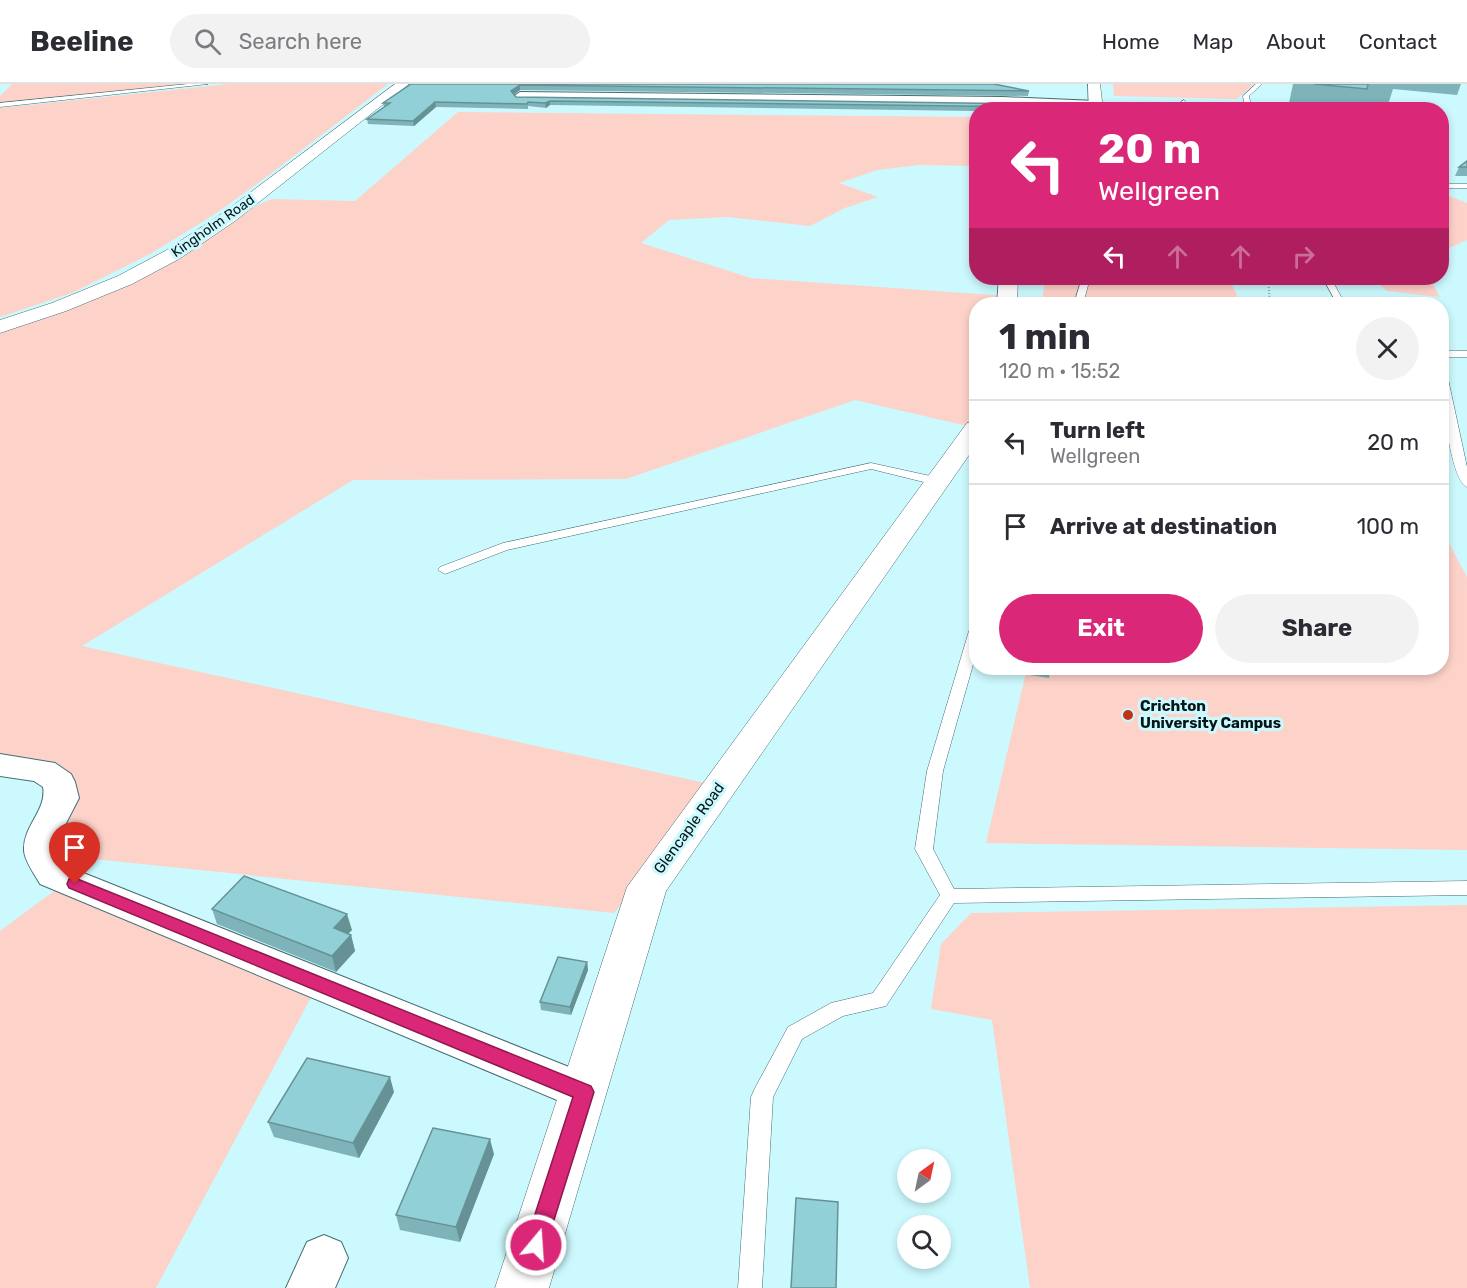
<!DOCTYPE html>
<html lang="en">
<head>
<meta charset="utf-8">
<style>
  :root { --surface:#fff; --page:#f2f2f3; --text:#2b2b33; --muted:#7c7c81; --line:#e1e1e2; --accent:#db2777 }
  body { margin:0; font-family:Rubik,sans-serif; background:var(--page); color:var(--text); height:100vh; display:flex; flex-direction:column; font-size:22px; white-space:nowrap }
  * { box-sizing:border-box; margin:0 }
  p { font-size:20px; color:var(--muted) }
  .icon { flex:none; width:33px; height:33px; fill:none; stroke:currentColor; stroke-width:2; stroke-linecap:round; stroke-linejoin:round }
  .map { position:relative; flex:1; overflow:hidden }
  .panel { position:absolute; left:969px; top:213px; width:480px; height:378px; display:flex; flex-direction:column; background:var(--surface); border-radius:24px; box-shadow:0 3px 9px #0003 }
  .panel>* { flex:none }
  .banner { position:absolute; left:969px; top:18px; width:480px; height:183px; border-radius:24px; box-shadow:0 3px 9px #0003; background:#db2777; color:#fff; overflow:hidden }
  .needle { width:39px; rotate:33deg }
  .buttons { position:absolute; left:897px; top:1065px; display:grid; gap:12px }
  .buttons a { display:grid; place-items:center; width:54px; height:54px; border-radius:50%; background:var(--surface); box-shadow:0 3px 9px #0003; font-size:30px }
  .pin { position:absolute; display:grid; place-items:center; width:51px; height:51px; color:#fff; margin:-62px -26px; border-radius:50% 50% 50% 0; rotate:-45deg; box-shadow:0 0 6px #0007 }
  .pin .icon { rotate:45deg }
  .me { position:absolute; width:66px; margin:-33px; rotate:18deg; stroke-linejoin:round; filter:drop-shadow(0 0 4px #0008) }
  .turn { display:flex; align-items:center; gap:21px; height:126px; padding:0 30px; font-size:27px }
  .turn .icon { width:78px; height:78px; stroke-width:2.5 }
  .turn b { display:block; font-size:42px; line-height:51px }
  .lanes { display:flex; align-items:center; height:57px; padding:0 30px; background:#0003; justify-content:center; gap:30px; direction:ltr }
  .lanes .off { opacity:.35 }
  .round { display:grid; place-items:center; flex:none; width:63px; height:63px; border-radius:32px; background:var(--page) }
  .overview { display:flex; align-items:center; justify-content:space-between; height:102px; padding:0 30px }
  h1 { font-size:36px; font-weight:700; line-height:45px }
  .button { display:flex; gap:12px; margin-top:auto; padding:12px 30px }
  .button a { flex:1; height:69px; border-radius:36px; background:var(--accent); color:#fff; font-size:24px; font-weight:700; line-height:69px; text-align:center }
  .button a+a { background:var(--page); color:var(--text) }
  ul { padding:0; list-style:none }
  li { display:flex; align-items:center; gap:18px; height:84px; padding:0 30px; border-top:2px solid var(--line) }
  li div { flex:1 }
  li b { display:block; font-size:22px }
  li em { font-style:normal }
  header { display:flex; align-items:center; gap:36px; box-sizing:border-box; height:84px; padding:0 30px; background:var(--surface); border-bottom:2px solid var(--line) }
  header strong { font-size:28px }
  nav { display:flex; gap:33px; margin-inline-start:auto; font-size:21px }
  .search { width:420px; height:54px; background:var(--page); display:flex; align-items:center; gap:15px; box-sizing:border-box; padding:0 21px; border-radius:33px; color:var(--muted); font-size:22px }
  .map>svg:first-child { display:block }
  .green { fill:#fdd2c9 }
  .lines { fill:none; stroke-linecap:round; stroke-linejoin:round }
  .lane-casing { stroke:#456e73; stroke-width:1 }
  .street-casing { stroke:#456e73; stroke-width:2 }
  .secondary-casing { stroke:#456e73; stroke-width:1 }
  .path { stroke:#86aaae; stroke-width:2; stroke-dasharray:1 2; stroke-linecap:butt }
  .lane { fill:#fff; fill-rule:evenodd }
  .street { fill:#fff; fill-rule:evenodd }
  .secondary { fill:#fff; fill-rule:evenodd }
  .wall { fill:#7db3b9 }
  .shaded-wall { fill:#669296 }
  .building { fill:#91d0d7; stroke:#669296; stroke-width:1.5 }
  .route { fill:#db2777; stroke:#8e194d; stroke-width:1.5 }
  .poi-dot { fill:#bf3418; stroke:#ccf9fe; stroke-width:2 }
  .labels { text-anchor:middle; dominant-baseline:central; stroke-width:6; stroke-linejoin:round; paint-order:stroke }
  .far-street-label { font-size:14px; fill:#051618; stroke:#ccf9fe }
  .poi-label { font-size:15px; font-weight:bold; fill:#051618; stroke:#ccf9fe; text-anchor:start }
  .street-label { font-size:15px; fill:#051618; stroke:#ccf9fe }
</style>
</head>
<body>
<header>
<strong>Beeline</strong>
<div class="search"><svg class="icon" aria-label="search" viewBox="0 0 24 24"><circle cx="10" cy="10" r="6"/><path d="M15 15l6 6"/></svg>Search here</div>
<nav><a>Home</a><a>Map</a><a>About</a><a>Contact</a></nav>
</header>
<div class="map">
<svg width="1467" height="1204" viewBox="0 0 1467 1204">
  <rect width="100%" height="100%" fill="#ccf9fe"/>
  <path class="green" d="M12 0H198L34 17 0 18V12Z
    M229 0H388L273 88 218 128 152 169 72 209 0 233V24Z
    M1113 0H1254L1237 15 1114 12Z
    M458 28 976 33V82L919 81 877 86 839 99 878 113 845 124 810 142 727 133 669 136 641 159 751 194 1007 212V220H976V344L855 316 626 395 353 396 82 562 719 702 614 829 84 774 62 714 59 698 0 681V243L125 196 229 133 272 115 355 117Z
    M1442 109 1467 119V156L1442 167Z
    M1046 194H1229L1239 216 1246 220H1041Z
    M1373 194H1429L1440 213 1387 207Z
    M1442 446 1467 493V766L986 759 1027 584H1442Z
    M69 796 315 906 156 1204H0V847Z
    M1467 821V1204H1030L992 936 931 925 941 860 971 829Z"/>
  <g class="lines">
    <defs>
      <path id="lane" d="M188 0H208L0 23V19Z
        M1256 0H1262L1249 12 1250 17 1259 26H1252L1244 18 1243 12Z
        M1184 16 1190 26H1184L1181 18Z
        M1442 100H1467V104H1442Z
        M1082 194H1090L1083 220H1074Z
        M1323 194H1331L1345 220H1337Z
        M1442 267H1467V273H1442Z
        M1442 287 1447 290 1467 383V403C1450 397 1440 304 1442 287Z
        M871 379 944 395 946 398 940 402 871 385 507 466 445 490 438 486 440 483 503 459Z
        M976 543V570L943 687 933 765 954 805 1467 797V811L954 819 886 922 843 932 802 955 773 1013 762 1204H738L751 1013 754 1006 788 943 831 919 873 909 940 811 915 765 927 687 969 547Z"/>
      <path id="street" d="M520 8 1002 13 1096 17 1102 21 1096 25 1002 21 516 15 514 12Z
        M0 670 55 679 71 690 75 698 79 714 60 751 59 768 66 782 599 995 605 1008 599 1021 584 1027 569 1021 40 800C35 791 24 776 24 766 23 742 47 726 43 703L34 697 0 692Z
        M324 1151 341 1158 348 1174 335 1204H286L307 1158Z"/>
      <path id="secondary" d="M395 0H409L235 137 179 175 132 200 66 227 0 249V236L52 219 118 192 165 167 223 129Z
        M1088 0H1100L1103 26H1089Z
        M999 194H1018L1017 220H997Z
        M976 337V361L666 807 549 1204H495L627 803 967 339Z"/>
    </defs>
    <use href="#lane" class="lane-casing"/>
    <use href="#street" class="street-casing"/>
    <use href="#secondary" class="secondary-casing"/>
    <path class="path" d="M1268 194 1270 220"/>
    <use href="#lane" class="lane"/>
    <use href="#street" class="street"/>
    <use href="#secondary" class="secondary"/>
  </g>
  <path class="wall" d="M411 0 1029 7 1028 12 520 6 514 10 516 13 1042 20 1041 26H976V27L550 21 546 24 528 22V25L436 23 414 42 368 40 367 35 384 23 383 19Z
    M1293 0H1461L1457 11 1393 5 1388 21 1363 19 1361 26 1289 19Z
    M1467 77V92H1455L1459 83Z
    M1017 584H1051L1049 594 1016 589Z
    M212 825 352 846 347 850 351 851 355 867 336 888 217 840Z
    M587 878 588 886 571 931 541 926 540 918Z
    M394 1008 359 1074 274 1053 268 1038Z
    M494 1070 460 1158 400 1146 396 1131Z"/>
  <path class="shaded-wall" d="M520 1V6L512 12 511 7Z
    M550 17V21L546 24 545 19Z
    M435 18 436 23 414 42 413 37Z
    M347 830 352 846 338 860 334 844Z
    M351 851 355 867 336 888 332 872Z
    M587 878 588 886 571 931 570 923Z
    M390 993 394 1008 359 1074 353 1059Z
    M490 1055 494 1070 460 1158 456 1143Z"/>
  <path class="building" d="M411 0H994L1029 7 520 1 511 7 516 13 1042 20V23L550 17 545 19 528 18 527 20 435 18 413 37 367 35 390 19H383Z
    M1314 0H1368L1367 5Z
    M1467 77V83H1459Z
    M244 792 347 830 334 844 351 851 332 872 212 825Z
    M558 873 587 878 570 923 540 918Z
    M307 974 390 993 353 1059 268 1038Z
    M433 1044 490 1055 456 1143 396 1131Z
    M796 1114 838 1118 836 1204H791Z"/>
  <path class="route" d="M75 794 591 1002 594 1008 544 1168 536 1171 528 1168 525 1161 573 1013 69 804 67 800 69 795Z"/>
  <circle class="poi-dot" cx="1128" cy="631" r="6"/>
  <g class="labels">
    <g class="far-street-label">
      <text transform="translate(213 142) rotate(-35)">Kingholm Road</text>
    </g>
    <g class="poi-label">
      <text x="1140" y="622">Crichton<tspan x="1140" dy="17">University Campus</tspan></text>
    </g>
    <g class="street-label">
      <text transform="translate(689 744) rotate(-54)">Glencaple Road</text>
    </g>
  </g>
</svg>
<div class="buttons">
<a><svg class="needle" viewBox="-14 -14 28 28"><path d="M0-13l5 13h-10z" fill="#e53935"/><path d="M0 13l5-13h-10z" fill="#7c7c81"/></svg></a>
<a><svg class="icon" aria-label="search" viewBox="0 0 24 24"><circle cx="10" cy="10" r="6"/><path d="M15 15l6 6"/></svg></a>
</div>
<div class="pin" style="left:75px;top:800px;background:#d93025"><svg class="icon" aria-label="arrive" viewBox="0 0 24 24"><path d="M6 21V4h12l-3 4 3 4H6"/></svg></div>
<svg class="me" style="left:536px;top:1161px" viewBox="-20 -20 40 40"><circle r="17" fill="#db2777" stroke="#fff" stroke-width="3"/><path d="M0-11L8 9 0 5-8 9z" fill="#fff"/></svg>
<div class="banner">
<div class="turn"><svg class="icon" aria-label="left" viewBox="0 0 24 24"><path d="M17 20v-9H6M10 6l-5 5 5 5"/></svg><div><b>20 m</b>Wellgreen</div></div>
<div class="lanes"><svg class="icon" aria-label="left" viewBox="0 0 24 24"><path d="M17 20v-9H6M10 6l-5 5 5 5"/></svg><svg class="icon off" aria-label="ahead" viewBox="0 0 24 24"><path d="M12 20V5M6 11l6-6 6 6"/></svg><svg class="icon off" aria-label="ahead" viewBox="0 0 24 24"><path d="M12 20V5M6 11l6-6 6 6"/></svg><svg class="icon off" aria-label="right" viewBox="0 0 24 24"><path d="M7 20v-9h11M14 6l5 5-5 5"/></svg></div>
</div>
<section class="panel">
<div class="overview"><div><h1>1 min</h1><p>120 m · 15:52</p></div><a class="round"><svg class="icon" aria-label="close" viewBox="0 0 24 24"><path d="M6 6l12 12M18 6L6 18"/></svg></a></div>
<ul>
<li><svg class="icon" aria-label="left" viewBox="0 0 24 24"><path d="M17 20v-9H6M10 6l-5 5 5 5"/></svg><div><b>Turn left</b><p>Wellgreen</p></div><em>20 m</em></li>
<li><svg class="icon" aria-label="arrive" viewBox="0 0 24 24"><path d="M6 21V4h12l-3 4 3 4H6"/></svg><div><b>Arrive at destination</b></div><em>100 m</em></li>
</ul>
<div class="button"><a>Exit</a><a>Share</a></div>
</section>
</div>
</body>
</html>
